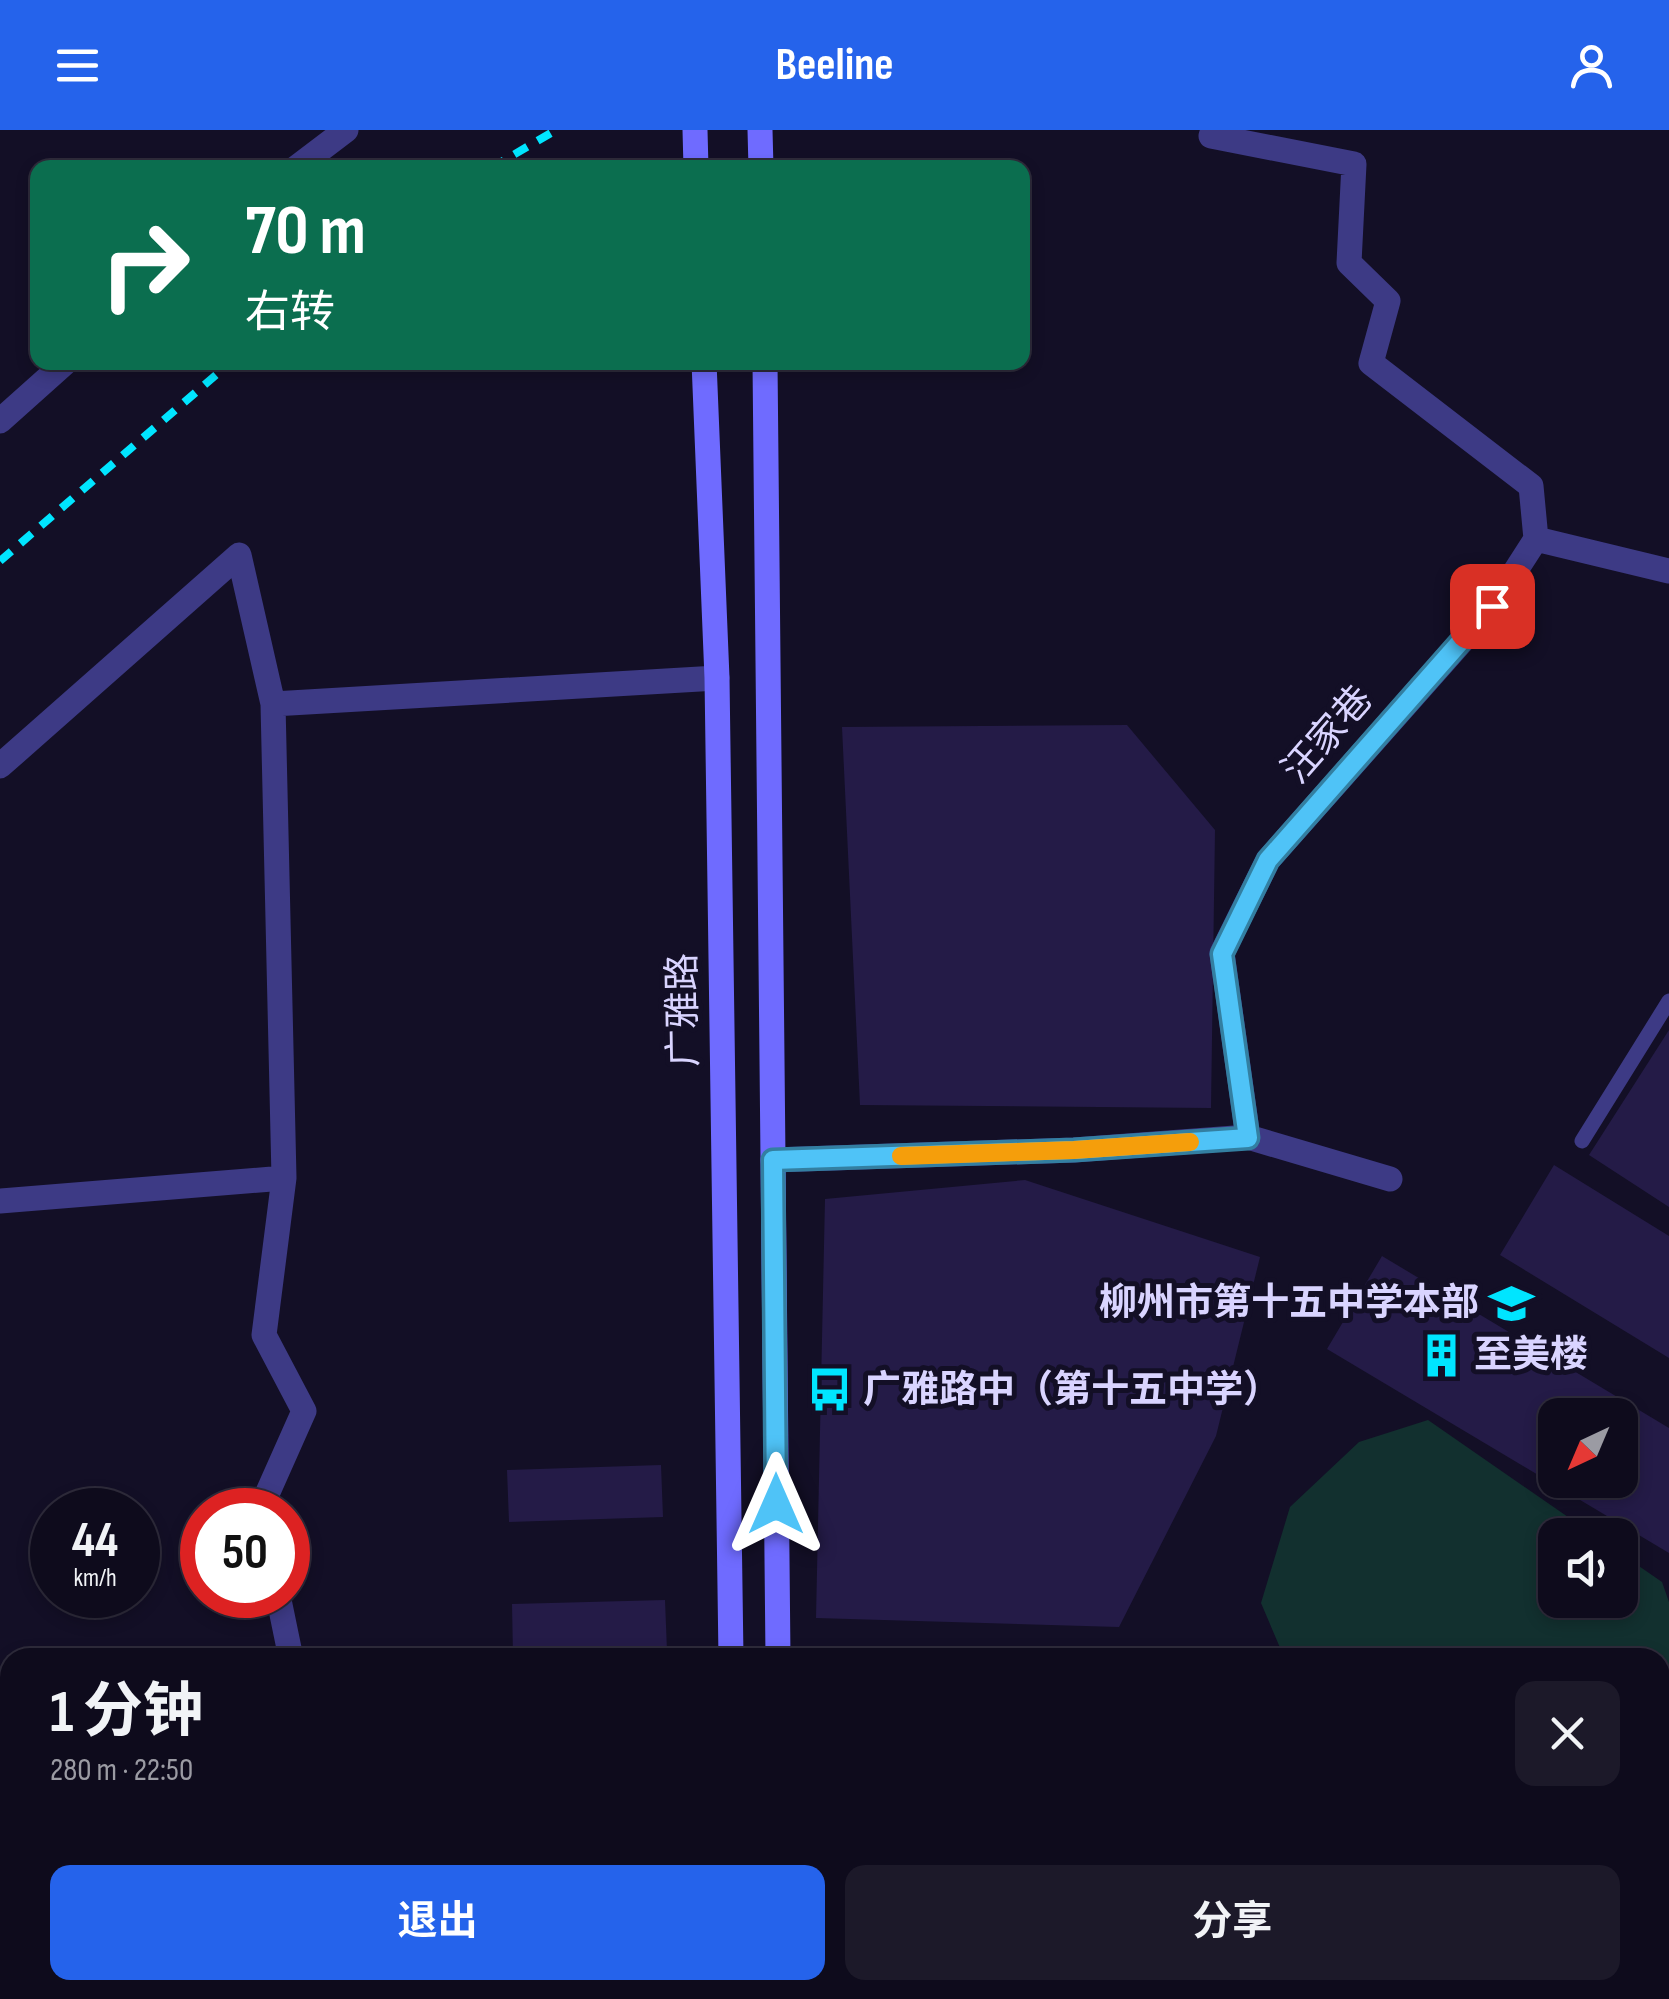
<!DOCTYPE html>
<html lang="zh">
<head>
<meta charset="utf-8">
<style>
  :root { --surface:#0e0b1c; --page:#1c1929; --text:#f1f3f6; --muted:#9b9ba3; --line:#2e2b3b; --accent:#2563eb }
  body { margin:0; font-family:"Sofia Sans Condensed","Noto Sans SC",sans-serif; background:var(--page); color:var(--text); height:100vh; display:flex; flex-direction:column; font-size:38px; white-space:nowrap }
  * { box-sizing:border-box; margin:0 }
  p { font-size:32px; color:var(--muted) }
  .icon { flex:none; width:55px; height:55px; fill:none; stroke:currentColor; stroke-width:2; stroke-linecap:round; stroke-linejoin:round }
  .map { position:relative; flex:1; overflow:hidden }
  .panel { position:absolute; left:0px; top:1518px; width:1670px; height:352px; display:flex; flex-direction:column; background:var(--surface); border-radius:30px 30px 0 0; box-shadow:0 5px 15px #0003,0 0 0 2px var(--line) }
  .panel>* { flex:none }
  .banner { position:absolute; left:30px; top:30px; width:1000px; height:210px; border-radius:20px; box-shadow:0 5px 15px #0003,0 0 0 2px var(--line); background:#0b6e4f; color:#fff; overflow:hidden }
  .needle { width:65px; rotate:224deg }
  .tools { position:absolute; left:1538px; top:1268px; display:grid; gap:20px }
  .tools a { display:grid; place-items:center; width:100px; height:100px; border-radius:20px; background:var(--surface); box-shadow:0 5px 15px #0003,0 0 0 2px var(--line); font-size:50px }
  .speed { position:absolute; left:30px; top:1358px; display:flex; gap:20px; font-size:50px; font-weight:700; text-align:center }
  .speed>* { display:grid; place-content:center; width:130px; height:130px; border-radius:50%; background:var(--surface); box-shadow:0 5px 15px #0003,0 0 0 2px var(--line); line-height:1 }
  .speed small { font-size:25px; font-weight:400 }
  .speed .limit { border:15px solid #d22; background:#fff; color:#111 }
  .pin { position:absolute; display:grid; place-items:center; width:85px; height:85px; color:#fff; margin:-42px; border-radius:20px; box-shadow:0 5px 15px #0006 }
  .me { position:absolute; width:110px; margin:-55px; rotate:0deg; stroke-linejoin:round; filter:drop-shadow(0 0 8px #0008) }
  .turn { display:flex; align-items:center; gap:35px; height:210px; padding:0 50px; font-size:45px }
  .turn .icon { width:130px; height:130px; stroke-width:2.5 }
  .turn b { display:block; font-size:70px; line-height:85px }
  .round { display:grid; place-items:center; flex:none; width:105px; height:105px; border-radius:20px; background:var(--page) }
  .overview { display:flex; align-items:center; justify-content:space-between; height:170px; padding:0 50px }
  h1 { font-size:60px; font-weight:700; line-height:75px }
  .action { display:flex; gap:20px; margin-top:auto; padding:20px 50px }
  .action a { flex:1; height:115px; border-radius:20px; background:var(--accent); color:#fff; font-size:40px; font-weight:700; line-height:115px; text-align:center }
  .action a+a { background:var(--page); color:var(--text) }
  header { display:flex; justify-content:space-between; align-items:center; height:130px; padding:0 50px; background:var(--accent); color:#fff; font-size:45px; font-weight:700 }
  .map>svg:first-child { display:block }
  .green { fill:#12302f }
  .building { fill:#241b47; fill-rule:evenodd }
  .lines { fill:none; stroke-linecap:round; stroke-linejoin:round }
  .service { stroke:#3d3a85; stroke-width:15 }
  .minor { stroke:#3d3a85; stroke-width:25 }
  .secondary { stroke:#6f6bff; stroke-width:25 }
  .rail { stroke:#00e5ff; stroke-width:8; stroke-dasharray:15 12; stroke-linecap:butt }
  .route-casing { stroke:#337fa1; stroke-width:25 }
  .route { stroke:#4fc3f7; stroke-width:18 }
  .slow { stroke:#f59e0b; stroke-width:18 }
  .labels { text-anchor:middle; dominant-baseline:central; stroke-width:10; stroke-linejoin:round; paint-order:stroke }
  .street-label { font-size:38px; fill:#d9d4ff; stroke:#130f26 }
  .poi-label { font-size:38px; font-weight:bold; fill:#d9d4ff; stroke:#130f26; text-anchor:start }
</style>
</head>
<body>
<header><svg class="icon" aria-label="menu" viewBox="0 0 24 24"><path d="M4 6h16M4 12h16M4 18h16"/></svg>Beeline<svg class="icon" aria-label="person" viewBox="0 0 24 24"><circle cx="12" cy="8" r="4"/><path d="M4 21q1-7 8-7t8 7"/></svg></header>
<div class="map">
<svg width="1669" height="1869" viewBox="0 0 1669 1869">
  <rect width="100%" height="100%" fill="#130f26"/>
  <path class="green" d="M1428 1290 1594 1405H1555V1470H1620V1423L1662 1452 1669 1472V1613L1660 1628V1528L1284 1527 1261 1473 1290 1377 1359 1312Z"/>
  <path class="building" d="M1127 595 1215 700 1211 978 860 975 842 597Z
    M1669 900V1077L1589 1025Z
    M1554 1035 1669 1106V1228L1500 1125Z
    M1025 1050 1260 1127 1216 1306 1119 1497 816 1488 825 1069Z
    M1382 1126 1669 1298V1423L1327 1219ZM1555 1285H1620V1350H1555Z
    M661 1335 663 1387 509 1392 507 1340Z
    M665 1470 667 1521 513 1526 512 1474Z"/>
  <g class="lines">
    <path class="service" d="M1582 1011 1669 871"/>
    <path class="minor" d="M1213 0 1211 6 1354 34 1349 133 1388 171 1371 233 1531 356 1536 409
      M296 38 346 0
      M0 291 66 232
      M0 636 239 425 273 574 717 548
      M1248 1007 1222 823 1268 730 1493 476 1536 409 1669 441
      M773 1030 1074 1020 1248 1007 1390 1049
      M0 1071 284 1048
      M260 1380 304 1281 264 1205 284 1048 273 574
      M278 1465 291 1528
      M1660 1858 1669 1864
      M254 1860 258 1869
      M1431 1860 1440 1869
      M195 1869 224 1860
      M1571 1869 1584 1860"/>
    <path class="secondary" d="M695 0 696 38
      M760 0 761 38
      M704 232 717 548 731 1528
      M765 232 778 1528
      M741 1860V1869
      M794 1860V1869"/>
    <path class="rail" d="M491 38 556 0
      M0 431 231 232"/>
  </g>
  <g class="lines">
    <defs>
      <path id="route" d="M776 1374 773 1030 1074 1020 1248 1008 1222 824 1268 730 1492 476"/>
    </defs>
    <use href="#route" class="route-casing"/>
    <use href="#route" class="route"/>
    <path class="slow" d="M901 1026 1074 1020 1190 1012"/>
  </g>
  <defs>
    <symbol id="school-bare" viewBox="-9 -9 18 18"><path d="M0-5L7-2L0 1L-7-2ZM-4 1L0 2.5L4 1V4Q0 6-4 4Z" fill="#00e5ff" stroke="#130f26" stroke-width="2.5" paint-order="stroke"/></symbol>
    <symbol id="building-bare" viewBox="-9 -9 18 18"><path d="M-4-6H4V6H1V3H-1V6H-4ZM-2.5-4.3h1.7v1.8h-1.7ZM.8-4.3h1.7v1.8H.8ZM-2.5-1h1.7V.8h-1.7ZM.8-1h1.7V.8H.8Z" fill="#00e5ff" stroke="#130f26" stroke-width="2.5" paint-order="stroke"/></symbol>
    <symbol id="bus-bare" viewBox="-9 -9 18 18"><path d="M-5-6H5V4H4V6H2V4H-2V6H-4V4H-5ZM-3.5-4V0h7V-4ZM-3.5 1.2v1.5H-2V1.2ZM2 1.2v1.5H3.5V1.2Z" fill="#00e5ff" stroke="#130f26" stroke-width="2.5" paint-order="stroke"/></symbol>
  </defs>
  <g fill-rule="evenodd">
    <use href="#school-bare" x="1480" y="1142" width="63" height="63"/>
    <use href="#building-bare" x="1410" y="1194" width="63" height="63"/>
    <use href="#bus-bare" x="798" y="1228" width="63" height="63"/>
  </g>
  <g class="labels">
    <g class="street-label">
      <text transform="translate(1328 605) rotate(-49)">汪家巷</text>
      <text transform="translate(684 880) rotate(-91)">广雅路</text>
    </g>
    <g class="poi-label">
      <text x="1479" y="1173" text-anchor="end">柳州市第十五中学本部</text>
      <text x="1474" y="1225">至美楼</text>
      <text x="863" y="1260">广雅路中（第十五中学）</text>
    </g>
  </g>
</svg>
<div class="tools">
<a><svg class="needle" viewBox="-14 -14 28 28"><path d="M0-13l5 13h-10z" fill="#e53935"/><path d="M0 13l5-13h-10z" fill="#9b9ba3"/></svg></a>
<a><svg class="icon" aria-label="sound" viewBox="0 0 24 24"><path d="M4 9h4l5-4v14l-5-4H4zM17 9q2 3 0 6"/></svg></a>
</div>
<div class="speed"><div>44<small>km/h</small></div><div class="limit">50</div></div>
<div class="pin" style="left:1492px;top:476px;background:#d93025"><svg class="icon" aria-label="arrive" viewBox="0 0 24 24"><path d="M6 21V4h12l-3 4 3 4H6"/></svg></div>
<svg class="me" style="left:776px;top:1374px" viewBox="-20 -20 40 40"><path d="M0-17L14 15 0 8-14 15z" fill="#4fc3f7" stroke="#fff" stroke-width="4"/></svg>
<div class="banner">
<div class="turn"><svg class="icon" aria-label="right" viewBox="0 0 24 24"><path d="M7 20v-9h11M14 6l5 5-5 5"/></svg><div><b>70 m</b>右转</div></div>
</div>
<section class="panel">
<div class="overview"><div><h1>1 分钟</h1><p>280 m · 22:50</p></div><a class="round"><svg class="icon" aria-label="close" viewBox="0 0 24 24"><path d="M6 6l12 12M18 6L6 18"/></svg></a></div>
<div class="action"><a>退出</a><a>分享</a></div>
</section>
</div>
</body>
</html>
